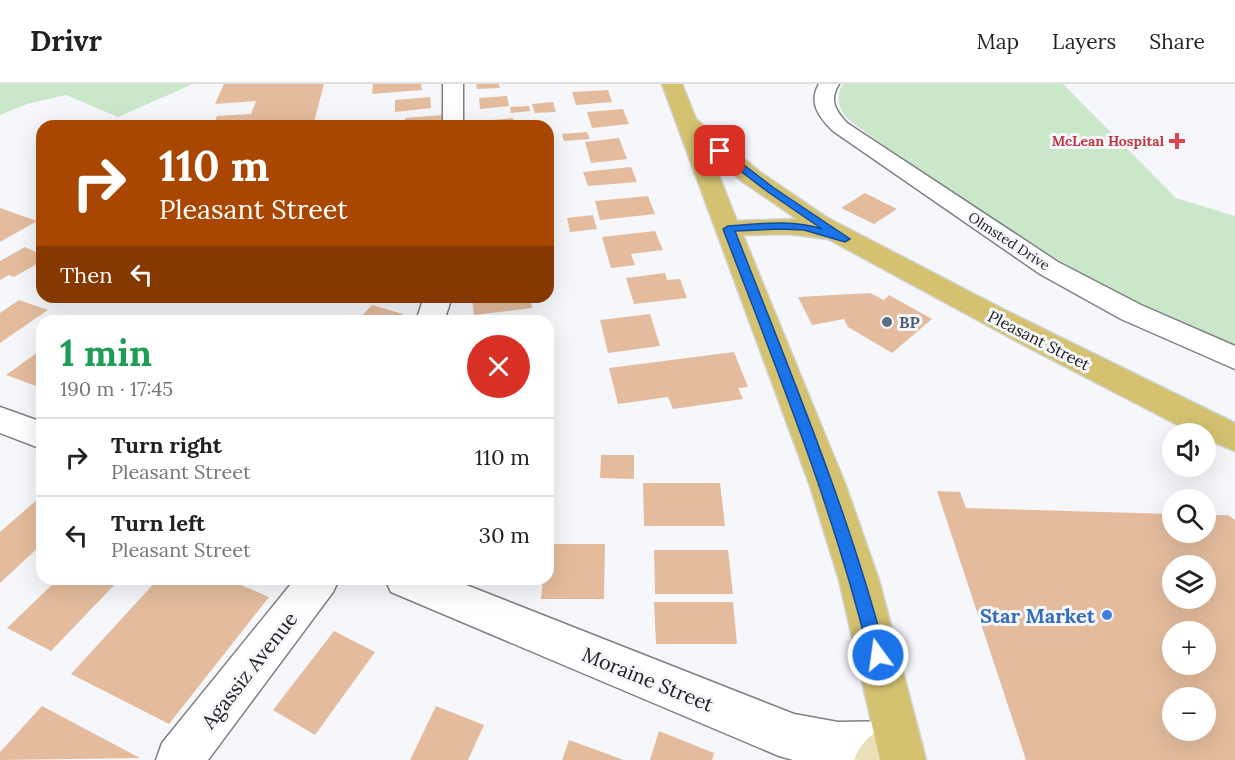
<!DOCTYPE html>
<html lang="en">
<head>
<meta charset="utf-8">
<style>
  :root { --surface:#fff; --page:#f6f6f6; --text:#222; --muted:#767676; --line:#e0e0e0 }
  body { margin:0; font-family:Lora,serif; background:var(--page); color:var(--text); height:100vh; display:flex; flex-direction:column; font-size:22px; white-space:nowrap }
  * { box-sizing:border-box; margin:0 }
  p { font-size:20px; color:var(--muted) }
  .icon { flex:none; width:33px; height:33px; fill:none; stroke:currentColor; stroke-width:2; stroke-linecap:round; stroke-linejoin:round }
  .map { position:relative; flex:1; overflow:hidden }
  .side { position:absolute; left:36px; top:231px; width:518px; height:270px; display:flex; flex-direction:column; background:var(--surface); border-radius:18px; box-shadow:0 6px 24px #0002 }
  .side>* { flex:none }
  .top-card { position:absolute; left:36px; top:36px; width:518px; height:183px; border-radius:18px; box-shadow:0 6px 24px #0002; background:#a84602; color:#fff; overflow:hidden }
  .buttons { position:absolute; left:1162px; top:339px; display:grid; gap:12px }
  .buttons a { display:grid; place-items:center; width:54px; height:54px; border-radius:50%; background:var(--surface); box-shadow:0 6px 24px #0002; font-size:30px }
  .pin { position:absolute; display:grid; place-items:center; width:51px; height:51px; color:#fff; margin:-26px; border-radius:12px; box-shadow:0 3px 9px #0006 }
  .me { position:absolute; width:66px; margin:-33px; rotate:346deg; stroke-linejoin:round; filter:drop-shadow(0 0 4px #0008) }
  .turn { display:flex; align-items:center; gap:21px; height:126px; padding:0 24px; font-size:27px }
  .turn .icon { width:78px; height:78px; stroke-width:2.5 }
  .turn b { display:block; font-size:42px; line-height:51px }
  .then { display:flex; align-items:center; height:57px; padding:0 24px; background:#0003; gap:12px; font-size:22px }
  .round { display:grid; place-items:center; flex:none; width:63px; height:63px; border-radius:32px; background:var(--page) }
  .summary { display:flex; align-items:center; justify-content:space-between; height:102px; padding:0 24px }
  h1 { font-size:36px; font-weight:700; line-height:45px; color:#1e9e55 }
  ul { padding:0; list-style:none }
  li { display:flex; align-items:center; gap:18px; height:78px; padding:0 24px; border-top:2px solid var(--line) }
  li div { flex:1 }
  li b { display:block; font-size:22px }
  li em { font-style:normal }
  header { display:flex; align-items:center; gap:36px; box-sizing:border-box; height:84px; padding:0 30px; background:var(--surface); border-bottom:2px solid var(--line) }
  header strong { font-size:28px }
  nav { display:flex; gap:33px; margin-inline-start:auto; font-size:21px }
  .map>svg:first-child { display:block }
  .green { fill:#cbe7ca }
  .building { fill:#e4bc9d; fill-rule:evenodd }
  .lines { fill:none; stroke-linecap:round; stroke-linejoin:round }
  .street-casing { stroke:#7f8083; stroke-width:3 }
  .secondary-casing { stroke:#7f8083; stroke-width:3 }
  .primary-casing { stroke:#d3d3d3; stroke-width:3 }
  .street { fill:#fff; fill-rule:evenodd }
  .secondary { fill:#e9e0b8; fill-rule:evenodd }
  .primary { fill:#d4c271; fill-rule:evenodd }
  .route { fill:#1a73e8; stroke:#114b97; stroke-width:1.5 }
  .health-dot { fill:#e0444e; stroke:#f6f7fb; stroke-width:2 }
  .service-dot { fill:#5c6f8a; stroke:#f6f7fb; stroke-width:2 }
  .shop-dot { fill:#3f7fe0; stroke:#f6f7fb; stroke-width:2 }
  .labels { text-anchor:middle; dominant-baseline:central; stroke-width:6; stroke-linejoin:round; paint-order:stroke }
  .far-health-label { font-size:14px; font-weight:bold; fill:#be3a42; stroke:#f6f7fb; text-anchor:end }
  .far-street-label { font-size:14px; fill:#222324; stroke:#f6f7fb }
  .service-label { font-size:16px; font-weight:bold; fill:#4e5e75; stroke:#f6f7fb; text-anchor:start }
  .street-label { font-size:16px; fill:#222324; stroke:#f6f7fb }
  .near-shop-label { font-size:20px; font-weight:bold; fill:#366cbe; stroke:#f6f7fb; text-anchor:end }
  .near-street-label { font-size:20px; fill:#222324; stroke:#f6f7fb }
</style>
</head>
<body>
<header>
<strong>Drivr</strong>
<nav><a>Map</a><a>Layers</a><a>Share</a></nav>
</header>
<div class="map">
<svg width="1235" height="676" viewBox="0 0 1235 676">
  <rect width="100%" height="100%" fill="#f6f7fb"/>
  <path class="green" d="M0 0H193L118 33 66 11 27 20 0 31Z
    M843 0H1063L1176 114 1235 132V261C1094 208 969 125 849 36 838 25 835 13 843 0Z"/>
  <path class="building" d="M224 0H324L313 42H213L217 32 251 30 256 17 215 20Z
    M373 0H421L422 6 372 10Z
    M476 0H499L500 4 477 5Z
    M608 6 612 18 576 21 572 8Z
    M507 12 509 22 480 25 479 14Z
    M430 13 431 24 395 28V16Z
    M553 18 556 28 535 29 532 20Z
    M529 22 530 27 511 29 510 23Z
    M623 25 629 40 592 44 587 28Z
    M443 31V36L432 37V42H396V39L405 38V34Z
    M513 34 514 42H482V37Z
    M587 48 590 55 564 57 562 50Z
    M619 54 627 75 591 79 585 58Z
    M631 83 637 98 588 102 583 88Z
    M865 109 897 125 874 140 841 124Z
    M648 112 655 130 600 136 595 117Z
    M0 124 37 137 0 158Z
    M593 131 597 145 570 148 567 134Z
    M655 147 663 166 631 170 635 181 611 184 602 153Z
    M25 163 42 171V177L14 193 9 191 0 196V177Z
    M665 189 667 196 680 195 687 214 634 220 626 194Z
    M870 209 884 216 889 211 932 235 892 269 848 243 844 235 812 241 798 213Z
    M472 213H530L532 224 474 231Z
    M19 216 48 226 0 259V229Z
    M372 221 403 230 396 237H357Z
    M650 230 660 262 608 269 600 236Z
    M42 265V297L36 302 6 291Z
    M734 268 748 303 738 304 743 315 673 325 668 313 618 320 609 284Z
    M601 371H634V395L600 394Z
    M643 399H720L725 442H644Z
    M937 407 960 408 966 424 1173 430V448H1206V431H1228L1235 436V676H1026ZM1173 482H1206V514H1173ZM1173 548H1206V580H1173ZM1173 614H1206V646H1173Z
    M39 414 42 415V460L0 499V448Z
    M548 460H605L604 515H541L543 495H548Z
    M654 466H728L733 510H655Z
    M58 495H120L51 567 7 544Z
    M158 495H227L269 513 169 640 71 590Z
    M654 518H733L737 560H656Z
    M334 547 375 568 315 651 273 626Z
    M42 622 140 674 0 676V668Z
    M436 622 484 641 468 676H410Z
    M659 647 714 669 712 676H650Z
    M569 656 624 676H562Z"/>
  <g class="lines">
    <defs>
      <path id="street" d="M443 0H463V42H443Z
        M819 0H839C829 16 835 26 847 39L1058 178 1141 221 1235 262V285L1121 235 1040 190 833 47C819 33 808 19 819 0Z
        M424 213H452L444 237H416Z
        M0 323 42 338V365L0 349Z
        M295 495H339L333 508 208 676H156L162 659Z
        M385 495H451L794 630 838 638 899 637 915 644 922 660 916 676H793L779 672 391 508Z"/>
      <path id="secondary" d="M899 637 915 644 922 660 916 676H854C863 653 877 646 899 637Z"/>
      <path id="primary" d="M662 0H682L696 35 760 88 826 133 1003 225 1235 339V367L1206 355V350H1195L1016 257 828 155 789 150 743 151 846 402 879 496 926 676H880L839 496 810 402ZM710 69 743 98 797 135 737 137Z"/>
    </defs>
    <use href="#street" class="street-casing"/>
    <use href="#secondary" class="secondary-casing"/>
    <use href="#primary" class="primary-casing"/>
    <use href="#street" class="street"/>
    <use href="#secondary" class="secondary"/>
    <use href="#primary" class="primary"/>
  </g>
  <path class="route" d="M717 65H723L774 104 850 155 845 158 804 146 780 145 735 147C790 288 848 425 886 571L884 577 878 580 871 577 869 571C833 423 777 286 723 145L728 142C760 140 791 135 822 145L768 108 717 69Z"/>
  <path class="health-dot" d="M1174 48h6v6h6v6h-6v6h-6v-6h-6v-6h6z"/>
  <circle class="service-dot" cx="887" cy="238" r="6"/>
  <circle class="shop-dot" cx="1107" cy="531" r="6"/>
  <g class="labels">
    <g class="far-health-label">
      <text x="1164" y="57">McLean Hospital</text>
    </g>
    <g class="far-street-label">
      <text transform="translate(1009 157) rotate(33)">Olmsted Drive</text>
    </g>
    <g class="service-label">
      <text x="899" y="238">BP</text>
    </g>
    <g class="street-label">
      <text transform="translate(1039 256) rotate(27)">Pleasant Street</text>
    </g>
    <g class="near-shop-label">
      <text x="1095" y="531">Star Market</text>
    </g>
    <g class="near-street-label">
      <text transform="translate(249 586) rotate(-52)">Agassiz Avenue</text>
      <text transform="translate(648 595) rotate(22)">Moraine Street</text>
    </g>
  </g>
</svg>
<div class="buttons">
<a><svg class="icon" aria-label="sound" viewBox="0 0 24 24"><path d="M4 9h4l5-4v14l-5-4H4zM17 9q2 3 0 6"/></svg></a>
<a><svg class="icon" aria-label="search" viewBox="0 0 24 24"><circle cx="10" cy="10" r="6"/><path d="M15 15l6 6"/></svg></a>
<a><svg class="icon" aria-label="layers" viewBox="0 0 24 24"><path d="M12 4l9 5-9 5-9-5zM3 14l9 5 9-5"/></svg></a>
<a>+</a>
<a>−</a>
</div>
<div class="pin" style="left:720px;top:67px;background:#d93025"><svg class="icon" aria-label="arrive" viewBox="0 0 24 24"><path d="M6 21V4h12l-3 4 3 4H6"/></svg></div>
<svg class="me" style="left:878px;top:571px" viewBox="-20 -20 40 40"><circle r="17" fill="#1a73e8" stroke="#fff" stroke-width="3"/><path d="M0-11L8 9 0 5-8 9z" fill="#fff"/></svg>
<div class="top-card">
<div class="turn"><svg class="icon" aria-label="right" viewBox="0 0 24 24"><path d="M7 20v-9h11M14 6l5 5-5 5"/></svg><div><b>110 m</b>Pleasant Street</div></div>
<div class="then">Then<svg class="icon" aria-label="left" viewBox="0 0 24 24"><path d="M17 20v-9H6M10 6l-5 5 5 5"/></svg></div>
</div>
<section class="side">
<div class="summary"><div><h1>1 min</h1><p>190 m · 17:45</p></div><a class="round" style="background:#d93025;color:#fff"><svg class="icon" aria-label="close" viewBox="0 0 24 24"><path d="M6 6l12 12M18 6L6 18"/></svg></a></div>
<ul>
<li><svg class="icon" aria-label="right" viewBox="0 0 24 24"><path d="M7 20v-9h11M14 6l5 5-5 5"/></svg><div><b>Turn right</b><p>Pleasant Street</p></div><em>110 m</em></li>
<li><svg class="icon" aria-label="left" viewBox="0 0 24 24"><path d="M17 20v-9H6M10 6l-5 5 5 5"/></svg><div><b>Turn left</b><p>Pleasant Street</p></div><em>30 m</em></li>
</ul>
</section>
</div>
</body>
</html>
